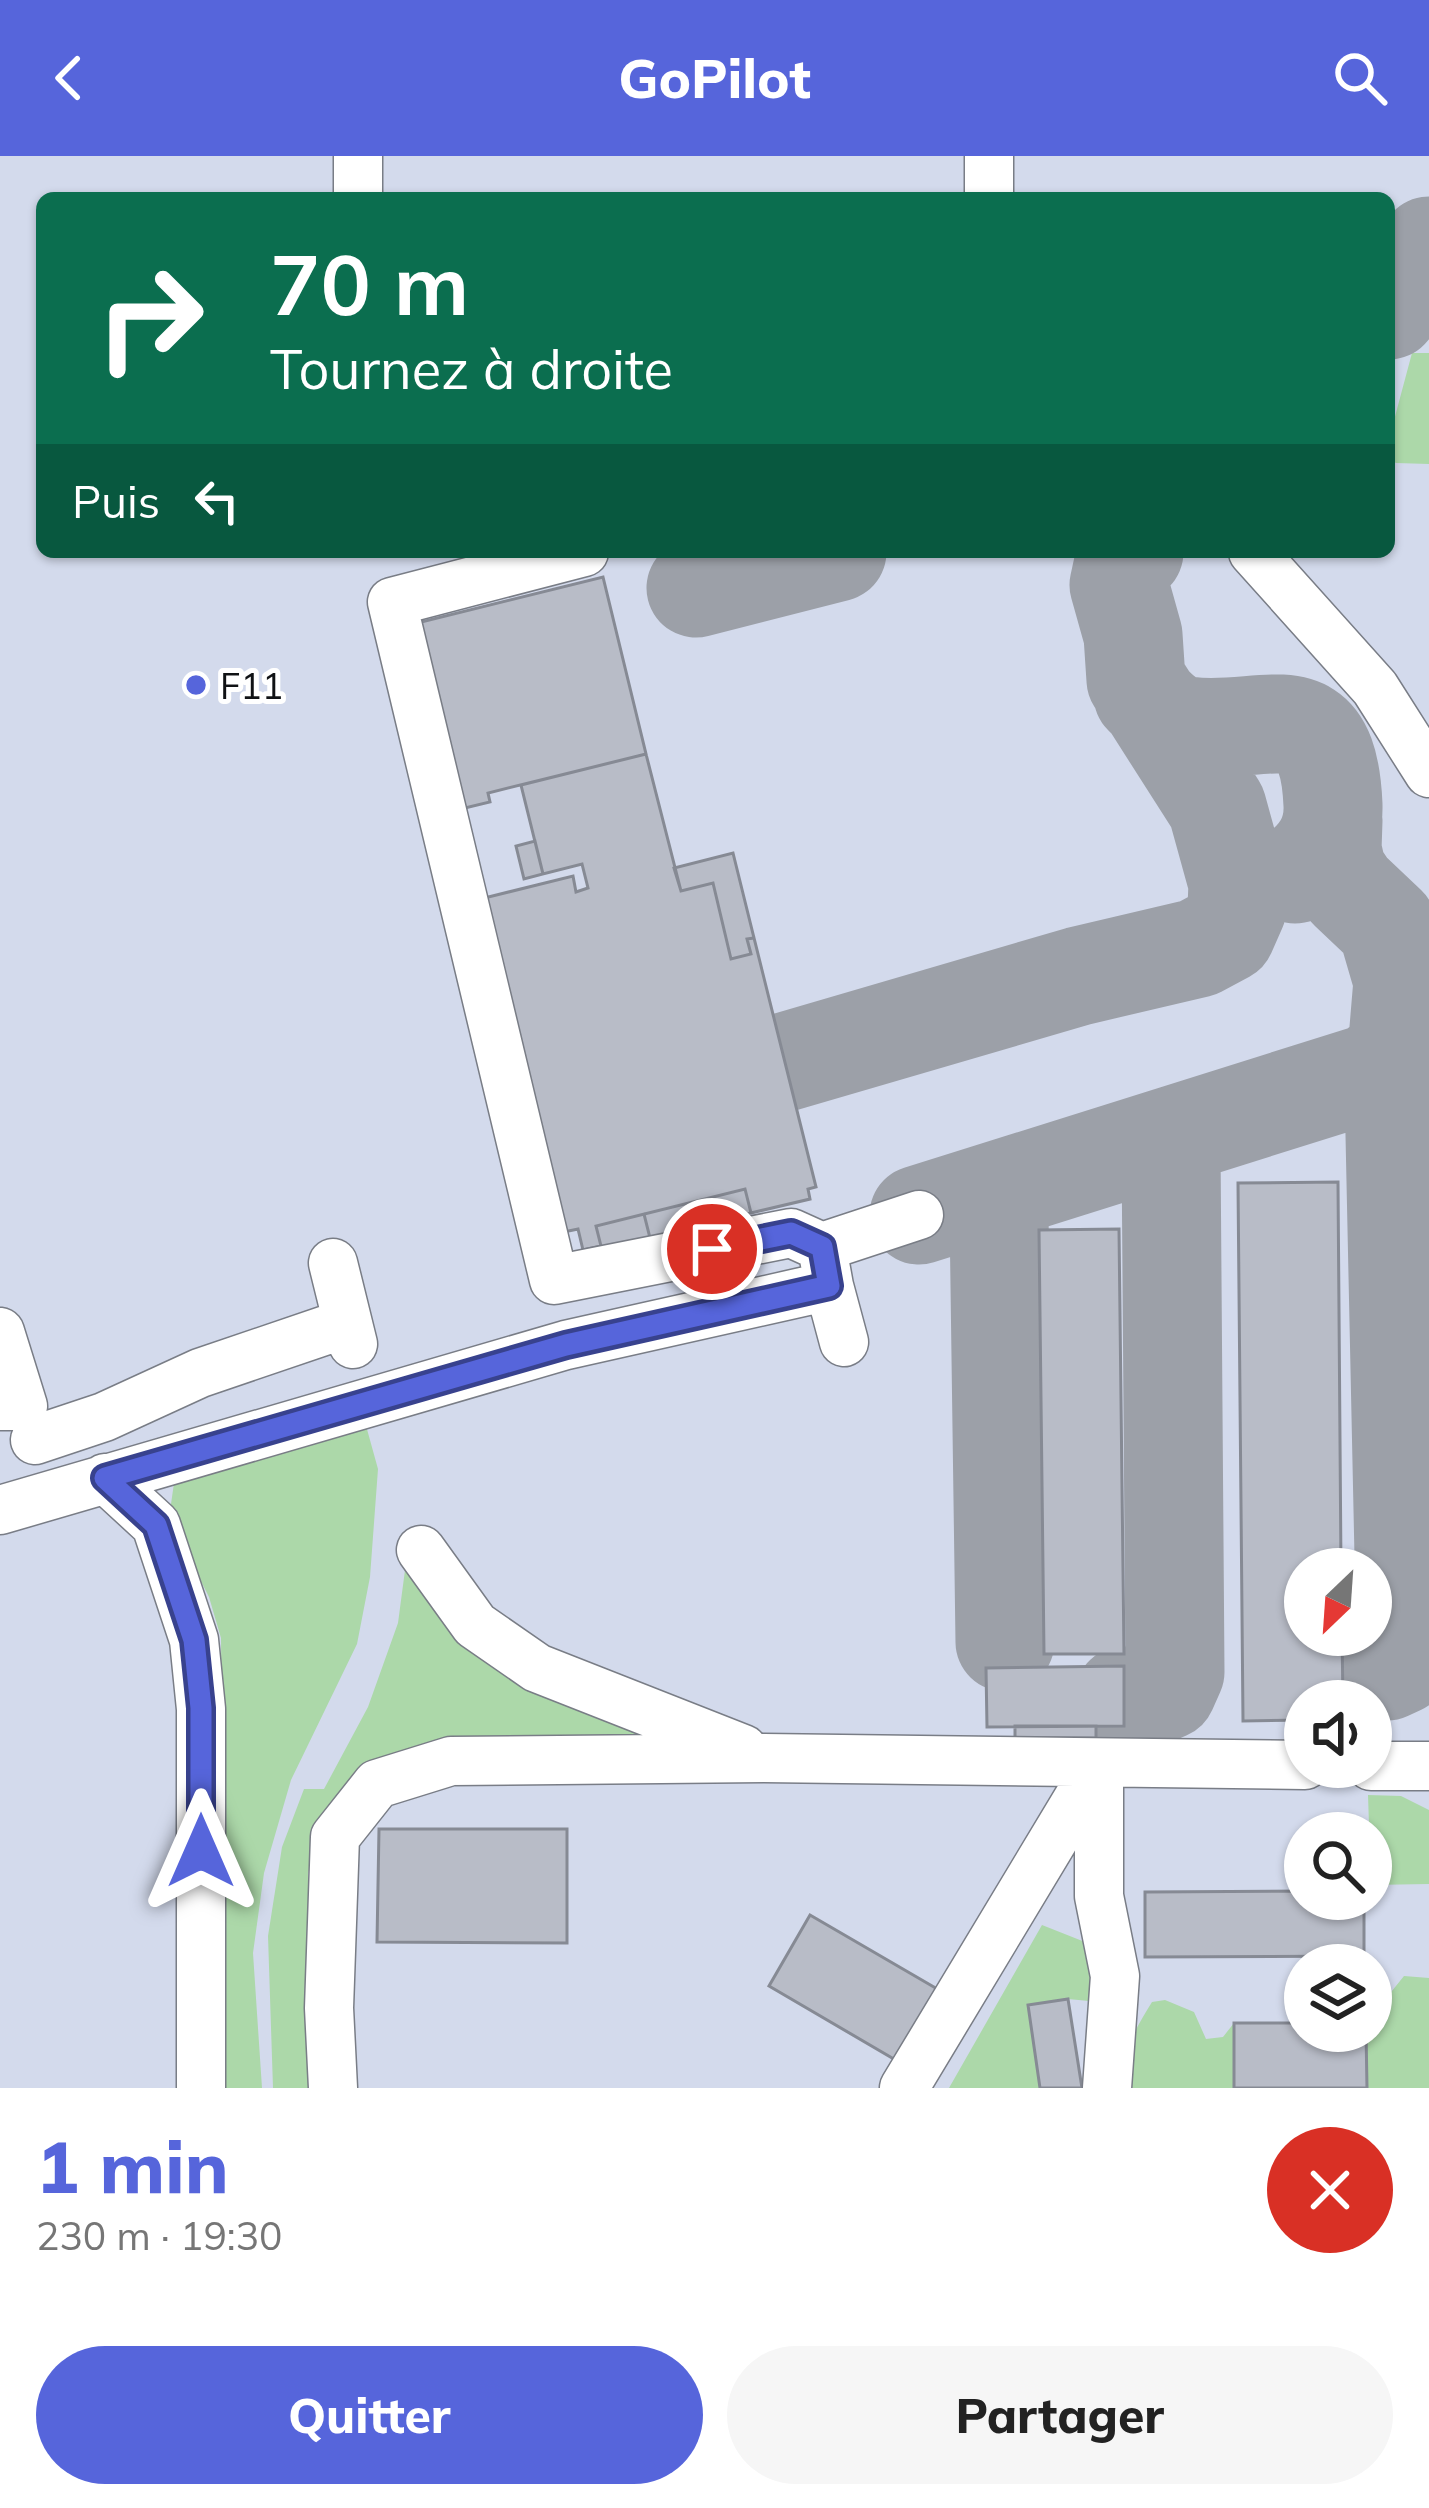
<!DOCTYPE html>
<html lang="fr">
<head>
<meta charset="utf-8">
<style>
  :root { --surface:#fff; --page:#f6f6f6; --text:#222; --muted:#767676; --accent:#5665db }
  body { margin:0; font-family:Mulish,sans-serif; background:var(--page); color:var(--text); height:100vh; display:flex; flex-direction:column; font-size:45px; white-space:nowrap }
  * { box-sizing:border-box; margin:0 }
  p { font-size:39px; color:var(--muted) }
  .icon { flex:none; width:66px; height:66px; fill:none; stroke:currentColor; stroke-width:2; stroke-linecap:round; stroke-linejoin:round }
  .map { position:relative; height:1932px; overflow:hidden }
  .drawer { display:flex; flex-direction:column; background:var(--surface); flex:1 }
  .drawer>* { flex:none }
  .banner { position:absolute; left:36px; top:36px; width:1359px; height:366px; border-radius:18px; box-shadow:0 3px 9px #0004; background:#0b6e4f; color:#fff; overflow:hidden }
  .needle { width:78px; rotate:205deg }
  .tools { position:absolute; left:1284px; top:1392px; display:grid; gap:24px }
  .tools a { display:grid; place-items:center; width:108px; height:108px; border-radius:50%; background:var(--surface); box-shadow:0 3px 9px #0004; font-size:60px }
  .pin { position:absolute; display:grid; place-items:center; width:102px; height:102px; color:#fff; margin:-51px; border:6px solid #fff; border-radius:50%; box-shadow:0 3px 12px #0007 }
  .me { position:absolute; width:132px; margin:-66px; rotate:0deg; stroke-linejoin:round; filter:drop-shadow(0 0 9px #0008) }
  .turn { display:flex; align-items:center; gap:42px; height:252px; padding:0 36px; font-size:54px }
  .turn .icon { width:156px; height:156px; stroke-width:2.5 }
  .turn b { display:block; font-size:84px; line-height:102px }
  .then { display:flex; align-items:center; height:114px; padding:0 36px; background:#0003; gap:24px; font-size:45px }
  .round { display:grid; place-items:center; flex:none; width:126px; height:126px; border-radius:63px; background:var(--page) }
  .summary { display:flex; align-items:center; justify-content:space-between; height:204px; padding:0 36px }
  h1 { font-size:72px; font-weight:800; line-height:90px; color:var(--accent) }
  .cta { display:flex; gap:24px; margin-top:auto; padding:24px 36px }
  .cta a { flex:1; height:138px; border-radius:72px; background:var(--accent); color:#fff; font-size:48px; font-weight:800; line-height:138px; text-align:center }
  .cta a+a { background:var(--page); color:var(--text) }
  header { display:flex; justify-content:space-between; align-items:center; height:156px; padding:0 36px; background:var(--accent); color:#fff; font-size:54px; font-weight:800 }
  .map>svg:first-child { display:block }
  .built { fill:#d3daec; fill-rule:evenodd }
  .green { fill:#acd8a9 }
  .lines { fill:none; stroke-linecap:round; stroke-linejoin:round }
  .taxiway { stroke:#9ca0a8; stroke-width:99 }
  .building { fill:#b8bcc7; stroke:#868a94; stroke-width:3 }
  .minor-casing { stroke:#797d86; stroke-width:51 }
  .minor { stroke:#fff; stroke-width:48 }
  .route-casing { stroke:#38428e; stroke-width:30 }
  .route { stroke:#5665db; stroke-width:21 }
  .poi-dot { fill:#5665db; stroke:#fff; stroke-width:4.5 }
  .labels { text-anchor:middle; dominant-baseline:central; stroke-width:10; stroke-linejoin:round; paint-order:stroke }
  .poi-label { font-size:36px; fill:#101215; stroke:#fff; text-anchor:start }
</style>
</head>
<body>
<header><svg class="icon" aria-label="back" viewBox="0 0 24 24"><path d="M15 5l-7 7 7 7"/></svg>GoPilot<svg class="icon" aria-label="search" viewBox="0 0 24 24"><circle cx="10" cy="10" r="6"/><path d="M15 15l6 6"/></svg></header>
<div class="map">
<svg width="1429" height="1932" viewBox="0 0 1429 1932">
  <rect width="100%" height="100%" fill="#e2e6f1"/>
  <path class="built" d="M0 0H1429V1932H0ZM42 42H1389V396H42ZM1305 1413H1371V1479H1305ZM1305 1545H1371V1611H1305ZM1305 1677H1371V1743H1305ZM1305 1809H1371V1875H1305Z"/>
  <path class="green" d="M1412 197H1429V308L1396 307 1389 303V283Z
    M365 1266 378 1313 370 1421 357 1488 291 1624 264 1717 253 1797 262 1932H224L221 1482 209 1441 169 1362 175 1320Z
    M407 1399 655 1577 653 1584H461L316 1683 308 1718 309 1932H273L268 1780 282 1691 304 1633H324L368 1551 398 1467Z
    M1368 1639 1401 1640 1429 1654V1728L1371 1729Z
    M1042 1769 1095 1790 1089 1845 1068 1843 1028 1850 1040 1932H949Z
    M1404 1820 1429 1822V1932H1367L1366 1875H1371V1861Z
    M1165 1844 1194 1856 1206 1883 1223 1881 1234 1867V1932H1120C1120 1900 1135 1873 1152 1846Z"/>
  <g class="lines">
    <path class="taxiway" d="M1389 154 1424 110 1429 90
      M696 432 837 396
      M1143 539C1156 552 1168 567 1187 570 1266 581 1328 529 1333 649 1334 680 1319 702 1295 718
      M1333 664 1332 694 1337 716 1349 734 1387 770 1403 825 1394 932 1406 1494 1400 1509 1387 1515 1342 1514
      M785 906 1079 820 1198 792 1226 777 1237 752 1238 727 1217 651 1136 524 1133 479 1119 429 1124 406 1134 396
      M919 1059 1371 917 1394 899 1401 876
      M1005 1486 999 1058 1006 1041 1018 1029
      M1124 1540 1151 1541 1167 1534 1175 1516 1171 990 1178 980"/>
  </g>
  <path class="building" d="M603 421 646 598 488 637 490 646 465 652 417 467Z
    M646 598 681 735 713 727 731 803 751 798 747 783 754 782 816 1031 808 1033 810 1043 751 1057 745 1033 596 1070 601 1090 583 1094 578 1073 559 1077 476 744 573 720 576 736 588 732 582 708 543 718 521 629Z
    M535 685 543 718 524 723 516 690Z
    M733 697 754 782 747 783 751 798 731 803 713 727 681 735 674 712Z
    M1338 1026 1341 1413H1305V1479H1342L1343 1545H1305V1564L1243 1565 1238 1027Z
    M745 1033 751 1057 650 1082 644 1058Z
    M644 1058 650 1082 602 1094 596 1070Z
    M1119 1073 1124 1498H1044L1039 1074Z
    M1124 1510V1570L987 1571 986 1512Z
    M1015 1570H1096V1582H1015Z
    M379 1673H567V1787L377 1786Z
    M1305 1735V1743H1364V1800L1145 1801V1736Z
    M810 1759 970 1852 928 1923 769 1830Z
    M1068 1843 1082 1932H1040L1028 1849Z
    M1234 1867H1305V1875H1366L1367 1932H1234Z"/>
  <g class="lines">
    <defs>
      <path id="minor" d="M358 0V42
        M989 0V42
        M584 396 392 446 554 1124 791 1077 822 1091 919 1059
        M1253 396 1375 532 1429 617
        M333 1107 353 1188
        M829 1130 844 1186
        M0 1176 23 1250H0
        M35 1284 104 1261 200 1217 347 1167
        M105 1322 156 1369 194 1484 201 1553V1932
        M0 1354 566 1189 829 1130 822 1091
        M421 1394 475 1469 537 1512 743 1593
        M1099 1608V1740L1115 1820 1107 1932
        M1371 1610H1429
        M333 1932 329 1852 335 1681 377 1628 451 1605 764 1602 1305 1609
        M904 1932 1099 1608"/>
    </defs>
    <use href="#minor" class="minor-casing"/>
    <use href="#minor" class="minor"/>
  </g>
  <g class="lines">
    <defs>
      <path id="route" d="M201 1695V1552L194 1484 156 1369 105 1322 566 1189 829 1130 822 1091 791 1077 712 1093"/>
    </defs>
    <use href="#route" class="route-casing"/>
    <use href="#route" class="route"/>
  </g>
  <circle class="poi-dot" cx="196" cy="529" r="12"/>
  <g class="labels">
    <g class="poi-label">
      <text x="220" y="529">F11</text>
    </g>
  </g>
</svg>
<div class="tools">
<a><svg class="needle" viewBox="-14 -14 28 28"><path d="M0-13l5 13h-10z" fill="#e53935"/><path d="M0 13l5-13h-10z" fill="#767676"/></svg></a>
<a><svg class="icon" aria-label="sound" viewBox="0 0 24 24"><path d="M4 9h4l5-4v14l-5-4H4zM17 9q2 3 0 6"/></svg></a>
<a><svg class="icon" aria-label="search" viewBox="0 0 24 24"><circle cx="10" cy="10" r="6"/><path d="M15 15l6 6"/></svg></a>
<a><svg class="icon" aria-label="layers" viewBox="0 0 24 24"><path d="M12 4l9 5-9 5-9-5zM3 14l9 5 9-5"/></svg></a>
</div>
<div class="pin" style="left:712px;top:1093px;background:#d93025"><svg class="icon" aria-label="arrive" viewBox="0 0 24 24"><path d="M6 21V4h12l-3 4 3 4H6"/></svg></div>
<svg class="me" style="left:201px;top:1695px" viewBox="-20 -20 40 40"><path d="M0-17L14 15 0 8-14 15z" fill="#5665db" stroke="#fff" stroke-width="4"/></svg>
<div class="banner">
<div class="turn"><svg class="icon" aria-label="right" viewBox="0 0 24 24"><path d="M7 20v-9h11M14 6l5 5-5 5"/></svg><div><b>70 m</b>Tournez à droite</div></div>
<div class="then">Puis<svg class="icon" aria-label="left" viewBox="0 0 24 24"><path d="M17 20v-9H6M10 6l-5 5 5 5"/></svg></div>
</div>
</div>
<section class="drawer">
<div class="summary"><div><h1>1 min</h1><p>230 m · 19:30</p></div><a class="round" style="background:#d93025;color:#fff"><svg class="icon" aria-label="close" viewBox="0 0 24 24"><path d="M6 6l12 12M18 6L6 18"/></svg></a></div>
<div class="cta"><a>Quitter</a><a>Partager</a></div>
</section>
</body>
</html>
